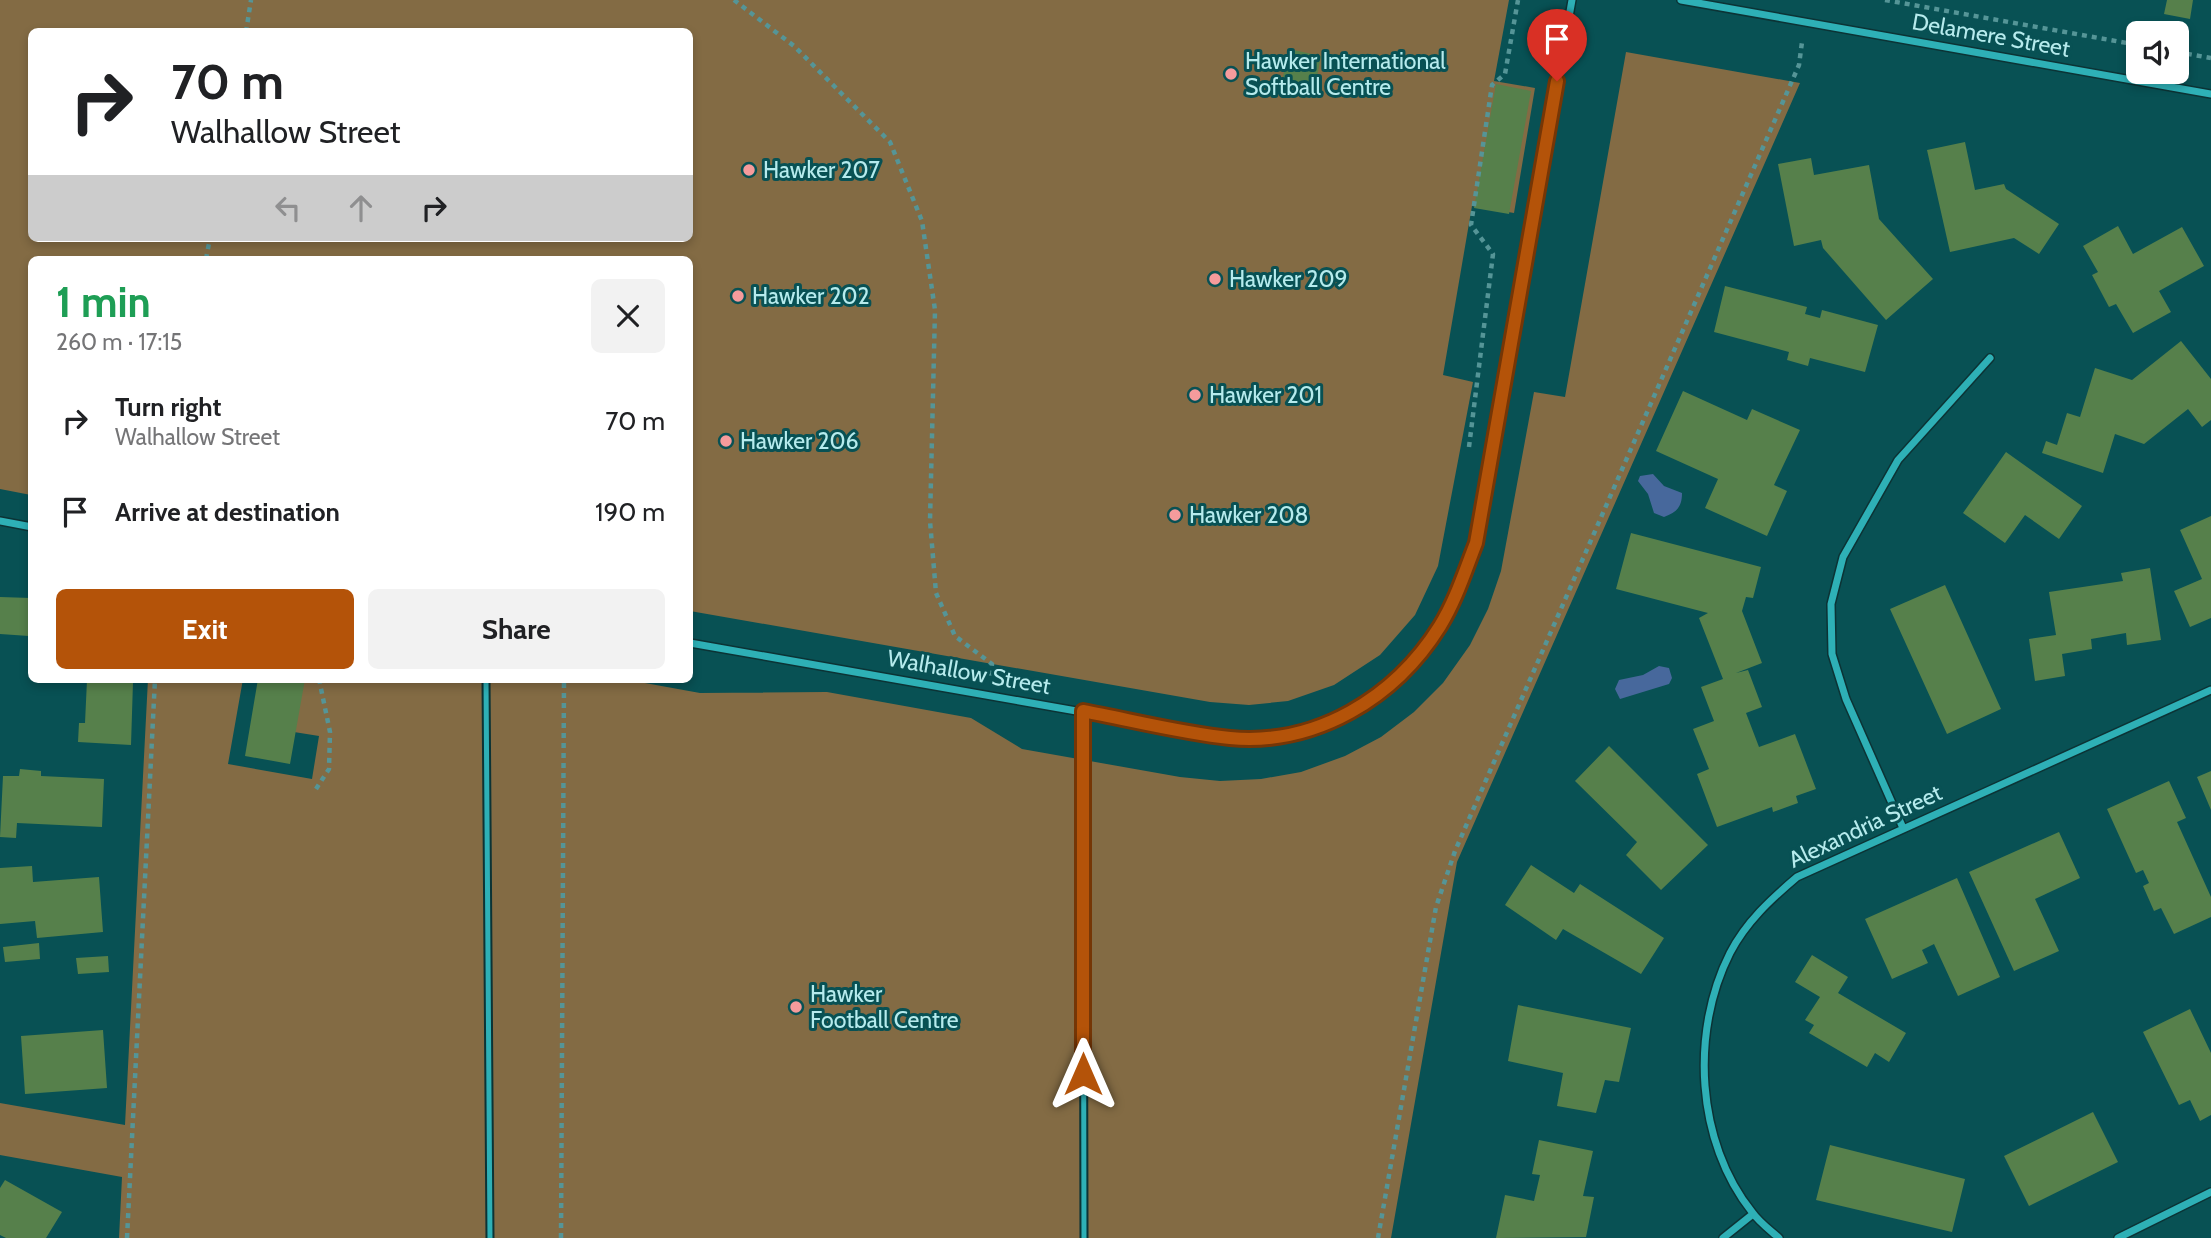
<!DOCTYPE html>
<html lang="en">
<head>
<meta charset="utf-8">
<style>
  :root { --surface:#fff; --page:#f2f2f2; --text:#202124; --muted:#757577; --accent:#b45309 }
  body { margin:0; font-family:Cabin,sans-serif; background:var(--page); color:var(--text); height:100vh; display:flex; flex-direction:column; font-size:26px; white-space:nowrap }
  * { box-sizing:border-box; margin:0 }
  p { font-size:23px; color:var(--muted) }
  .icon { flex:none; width:38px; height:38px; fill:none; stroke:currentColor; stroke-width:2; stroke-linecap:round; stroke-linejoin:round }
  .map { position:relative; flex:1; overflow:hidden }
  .side { position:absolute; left:28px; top:256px; width:665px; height:427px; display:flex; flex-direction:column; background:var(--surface); border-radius:10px; box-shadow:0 4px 10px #0003 }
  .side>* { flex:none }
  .banner { position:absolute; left:28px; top:28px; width:665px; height:214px; border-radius:10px; box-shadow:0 4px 10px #0003; background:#fff; color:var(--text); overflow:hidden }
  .fabs { position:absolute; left:2126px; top:21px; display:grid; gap:14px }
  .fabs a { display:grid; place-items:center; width:63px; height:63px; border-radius:10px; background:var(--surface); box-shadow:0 4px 10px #0003; font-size:35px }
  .pin { position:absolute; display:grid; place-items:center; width:60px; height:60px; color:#fff; margin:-72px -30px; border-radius:50% 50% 50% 0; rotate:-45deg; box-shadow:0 0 7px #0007 }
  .pin .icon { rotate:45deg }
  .me { position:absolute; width:77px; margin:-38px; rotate:0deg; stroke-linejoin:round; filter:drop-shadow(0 0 5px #0008) }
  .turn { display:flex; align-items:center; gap:24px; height:147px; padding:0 28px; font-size:32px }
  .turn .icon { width:91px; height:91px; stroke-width:2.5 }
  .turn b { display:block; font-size:49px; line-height:60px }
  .lanes { display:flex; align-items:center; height:66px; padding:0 28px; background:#0003; justify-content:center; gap:35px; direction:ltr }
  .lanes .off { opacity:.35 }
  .round { display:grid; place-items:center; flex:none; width:74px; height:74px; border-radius:10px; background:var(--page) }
  .headline { display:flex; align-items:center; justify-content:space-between; height:119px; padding:0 28px }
  h1 { font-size:42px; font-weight:700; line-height:52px; color:#1e9e55 }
  .primary-button { display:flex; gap:14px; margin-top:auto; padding:14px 28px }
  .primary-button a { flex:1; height:80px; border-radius:10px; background:var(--accent); color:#fff; font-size:28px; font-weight:700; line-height:80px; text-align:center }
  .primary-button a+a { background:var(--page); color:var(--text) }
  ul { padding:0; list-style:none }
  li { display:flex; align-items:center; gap:21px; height:91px; padding:0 28px }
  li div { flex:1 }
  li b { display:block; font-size:26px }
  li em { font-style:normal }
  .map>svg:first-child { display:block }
  .green { fill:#836b44; fill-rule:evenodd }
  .water { fill:#47689c }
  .building { fill:#56804b }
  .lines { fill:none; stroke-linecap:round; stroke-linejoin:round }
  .lane-casing { stroke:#0c3335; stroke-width:9 }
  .street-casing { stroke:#0c3335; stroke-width:10 }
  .path { stroke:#559597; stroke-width:4.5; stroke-dasharray:5 5; stroke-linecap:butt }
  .lane { stroke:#2eb0b6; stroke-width:5 }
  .street { stroke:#2eb0b6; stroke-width:7 }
  .route-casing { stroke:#753606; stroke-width:18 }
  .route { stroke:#b45309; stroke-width:12 }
  .poi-dot { fill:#f59b9c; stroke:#085154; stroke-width:2.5 }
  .labels { text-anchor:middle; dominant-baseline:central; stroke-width:6; stroke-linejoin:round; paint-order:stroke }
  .street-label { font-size:23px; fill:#b6ebed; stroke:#085154 }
  .poi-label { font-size:23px; fill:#b6ebed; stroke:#085154; text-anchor:start }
</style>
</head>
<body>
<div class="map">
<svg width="2211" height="1238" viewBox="0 0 2211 1238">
  <rect width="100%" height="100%" fill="#085154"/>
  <path class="green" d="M0 0H1509L1494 81 1535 88 1514 213 1472 206 1443 375 1473 382 1438 566 1415 615 1380 655 1334 685 1288 701 1249 705 1210 702 690 611V259H32L31 495 0 489ZM32 32H690V238H32Z
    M1626 52 1800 83 1457 862 1391 1238H119L122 1177 0 1155V1103L125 1125 148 679H243L228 764 312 779 319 736 294 732 303 679H623L700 693 827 692 971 718 1022 749 1180 777 1220 781 1261 779 1301 772 1345 756 1381 737 1414 712 1443 683 1470 645 1488 609 1501 571 1534 392 1565 397Z"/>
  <path class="water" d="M1653 474 1664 486 1682 493C1682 507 1677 512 1664 517L1654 513 1648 494 1638 481 1640 476Z
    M1659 666 1669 668 1672 678 1669 684 1620 699 1615 689 1619 680 1643 675Z"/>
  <path class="building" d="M2167 0H2193L2190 19 2164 14Z
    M1289 49 1321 56 1315 87 1282 81Z
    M1496 84 1531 91 1509 214 1474 208Z
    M1965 142 1975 190 2004 184 2006 189 2059 224 2039 254 2014 238 1950 252 1927 150Z
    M1811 158 1814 175 1869 165 1879 219 1933 279 1886 320 1823 248 1821 240 1794 246 1778 164Z
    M2118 226 2133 254 2182 227 2204 266 2159 291 2171 312 2133 333 2116 304 2109 307 2092 275 2098 272 2083 246Z
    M1725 286 1807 307 1805 314 1820 318 1822 310 1878 325 1865 372 1810 358 1808 366 1787 360 1789 352 1714 332Z
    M2181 341 2211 379V420L2202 427 2188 409 2144 444 2115 434 2103 473 2042 453 2046 441 2057 445 2067 413 2080 417 2095 368 2132 380Z
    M1683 391 1747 420 1752 409 1800 430 1774 485 1787 491 1767 536 1705 508 1718 479 1656 451Z
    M2006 452 2082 506 2059 539 2025 515 2005 543 1963 513Z
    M2211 516V618L2190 627 2174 591 2202 579 2180 530Z
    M1631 533 1761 567 1753 598 1746 597 1742 611 1762 663 1736 673 1748 670 1762 707 1746 713 1759 747 1795 734 1816 789 1796 796 1798 803 1773 812 1772 807 1717 827 1697 774 1709 769 1693 729 1714 721 1701 687 1723 679 1699 618 1708 613 1616 589Z
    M2150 568 2161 640 2127 645 2126 633 2091 639 2092 649 2062 654 2065 676 2035 681 2029 639 2056 635 2049 592 2123 581 2121 573Z
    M1945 585 2001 709 1947 734 1890 609Z
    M0 597 31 598 29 636 0 634Z
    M258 679H305L290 764 245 756Z
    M87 680 133 682 131 745 78 742 79 723H85Z
    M1609 746 1708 845 1661 890 1626 855 1637 842 1575 781Z
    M20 769 41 771V776L104 779 102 827 17 823 16 838 0 837 3 776H19Z
    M2211 771V810L2197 777Z
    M2169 781 2186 818 2177 822 2211 897V917L2174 934 2161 908 2154 911 2143 886 2149 883 2143 870 2136 873 2107 809Z
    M2059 832 2080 878 2035 899 2059 951 2014 971 1969 872Z
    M1531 865 1574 893 1580 884 1664 938 1641 974 1563 929 1556 940 1505 905Z
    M32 866 33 882 99 877 103 932 37 938 35 921 0 924V868Z
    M1957 878 2000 977 1958 996 1934 944 1922 950 1928 963 1892 979 1865 919Z
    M39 943 40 959 5 962 3 947Z
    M1812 955 1848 977 1838 993 1906 1033 1889 1062 1875 1053 1867 1067 1809 1033 1814 1025 1805 1020 1820 997 1795 982Z
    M108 956 109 972 78 974 76 958Z
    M1518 1005 1631 1028 1619 1082 1605 1080 1596 1113 1557 1106 1563 1073 1508 1061Z
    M2190 1009 2211 1053V1115L2200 1121 2190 1100 2179 1105 2143 1032Z
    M103 1030 107 1088 25 1094 21 1036Z
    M2093 1112 2118 1162 2029 1206 2004 1156Z
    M1539 1140 1593 1151 1583 1196 1594 1197 1586 1237 1496 1238 1505 1195 1534 1201 1540 1175 1532 1174Z
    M1830 1145 1965 1179 1952 1232 1816 1200Z
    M5 1180 62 1212 46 1238H6L0 1235V1188Z"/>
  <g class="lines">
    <defs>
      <path id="lane" d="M486 679 490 1238
        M1083 711 1084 1238"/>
      <path id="street" d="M1681 0 2211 94
        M0 521 32 527
        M690 643 1230 738C1247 738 1267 740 1284 737 1357 725 1421 668 1453 603 1462 584 1469 563 1476 543L1572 0
        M1903 828 1846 699 1832 654 1831 604 1843 557 1898 460 1990 358
        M1723 1238 1753 1214
        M1779 1238C1770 1230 1759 1222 1752 1212 1696 1142 1690 1032 1730 953 1746 922 1771 899 1797 877L2211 690
        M2118 1238 2211 1192"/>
    </defs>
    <use href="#lane" class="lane-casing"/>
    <use href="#street" class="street-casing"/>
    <path class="path" d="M734 0 794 46 890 142 922 221 935 310 930 521 936 593 955 636 992 664 991 677
      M1885 0 2138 45
      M246 32 251 0
      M2177 52 2211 58
      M206 259 210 238
      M1469 447 1493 254 1471 225 1492 85 1505 74 1518 0
      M316 789 329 769 330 732 319 679
      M127 1238 155 679
      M561 1238 564 679
      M1378 1238 1436 907 1455 851 1799 65 1802 42"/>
    <use href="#lane" class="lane"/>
    <use href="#street" class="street"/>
  </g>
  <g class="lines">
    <defs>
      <path id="route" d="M1083 1074V711C1131 720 1181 733 1230 738 1316 746 1395 698 1440 626 1456 600 1465 571 1476 543L1557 81"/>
    </defs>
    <use href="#route" class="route-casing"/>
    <use href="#route" class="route"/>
  </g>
  <g class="poi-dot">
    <circle cx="1231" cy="74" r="7"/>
    <circle cx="749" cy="170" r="7"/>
    <circle cx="1215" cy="279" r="7"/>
    <circle cx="738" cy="296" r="7"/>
    <circle cx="1195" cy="395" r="7"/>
    <circle cx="726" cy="441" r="7"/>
    <circle cx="1175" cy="515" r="7"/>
    <circle cx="796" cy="1007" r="7"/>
  </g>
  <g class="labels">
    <g class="street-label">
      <text transform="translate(1991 35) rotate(10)">Delamere Street</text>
      <text transform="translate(969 672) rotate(10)">Walhallow Street</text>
      <text transform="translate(1865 826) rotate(-25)">Alexandria Street</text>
    </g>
    <g class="poi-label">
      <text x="1245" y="61">Hawker International<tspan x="1245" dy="26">Softball Centre</tspan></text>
      <text x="763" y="170">Hawker 207</text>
      <text x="1229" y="279">Hawker 209</text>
      <text x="752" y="296">Hawker 202</text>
      <text x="1209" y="395">Hawker 201</text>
      <text x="740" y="441">Hawker 206</text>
      <text x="1189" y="515">Hawker 208</text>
      <text x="810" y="994">Hawker<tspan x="810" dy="26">Football Centre</tspan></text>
    </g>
  </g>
</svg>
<div class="fabs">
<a><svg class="icon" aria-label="sound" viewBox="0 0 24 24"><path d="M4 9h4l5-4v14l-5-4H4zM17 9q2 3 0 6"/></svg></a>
</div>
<div class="pin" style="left:1557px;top:81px;background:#d93025"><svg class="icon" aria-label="arrive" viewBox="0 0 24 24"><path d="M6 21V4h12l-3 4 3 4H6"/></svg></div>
<svg class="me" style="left:1083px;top:1074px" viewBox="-20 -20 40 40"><path d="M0-17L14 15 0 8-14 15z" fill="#b45309" stroke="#fff" stroke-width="4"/></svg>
<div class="banner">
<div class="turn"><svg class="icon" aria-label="right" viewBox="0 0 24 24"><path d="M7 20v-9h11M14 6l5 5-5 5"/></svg><div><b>70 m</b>Walhallow Street</div></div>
<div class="lanes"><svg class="icon off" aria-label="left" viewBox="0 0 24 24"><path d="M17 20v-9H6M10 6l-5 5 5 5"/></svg><svg class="icon off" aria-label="ahead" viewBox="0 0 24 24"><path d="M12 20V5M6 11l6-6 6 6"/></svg><svg class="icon" aria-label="right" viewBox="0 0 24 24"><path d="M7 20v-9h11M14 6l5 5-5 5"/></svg></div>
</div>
<section class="side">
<div class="headline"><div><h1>1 min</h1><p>260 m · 17:15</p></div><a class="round"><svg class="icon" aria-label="close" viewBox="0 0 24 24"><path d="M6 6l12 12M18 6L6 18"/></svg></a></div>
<ul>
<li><svg class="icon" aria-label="right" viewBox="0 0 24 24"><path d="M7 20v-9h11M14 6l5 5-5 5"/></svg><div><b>Turn right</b><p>Walhallow Street</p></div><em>70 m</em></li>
<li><svg class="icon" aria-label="arrive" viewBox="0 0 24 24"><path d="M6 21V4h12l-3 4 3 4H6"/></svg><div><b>Arrive at destination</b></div><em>190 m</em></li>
</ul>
<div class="primary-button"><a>Exit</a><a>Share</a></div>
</section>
</div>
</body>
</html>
